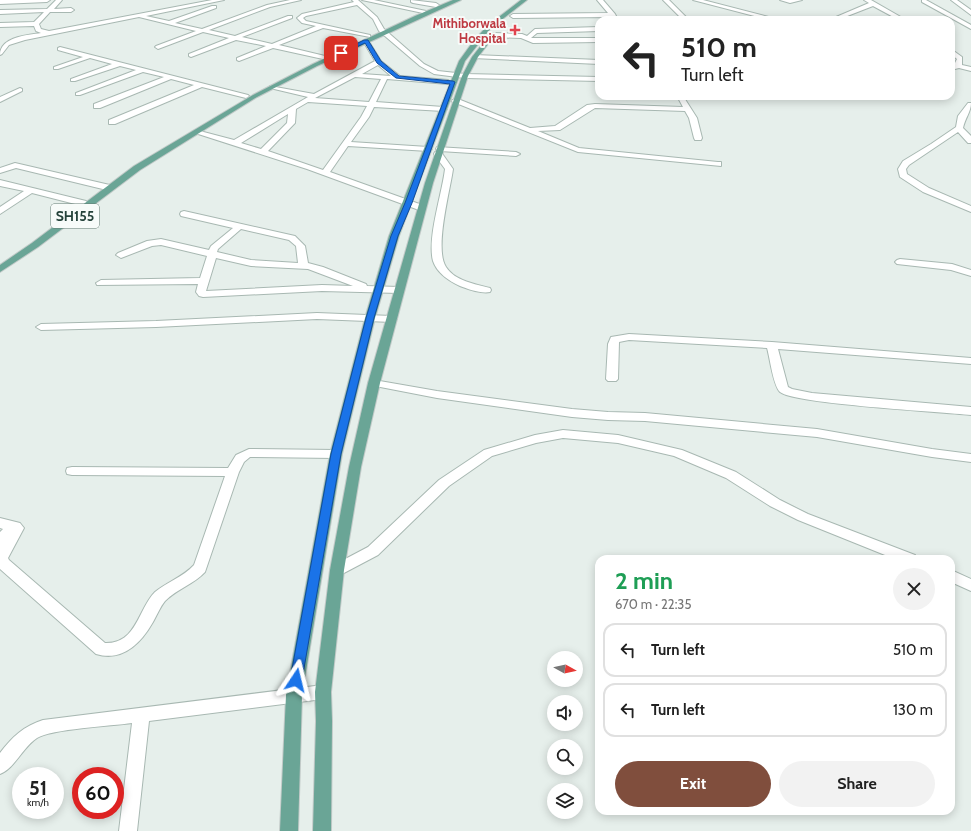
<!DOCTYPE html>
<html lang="en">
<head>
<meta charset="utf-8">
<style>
  :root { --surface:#fff; --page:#f2f2f2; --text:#222; --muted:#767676; --line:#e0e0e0; --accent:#804e3d }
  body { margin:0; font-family:Cabin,sans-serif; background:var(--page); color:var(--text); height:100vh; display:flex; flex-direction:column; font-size:15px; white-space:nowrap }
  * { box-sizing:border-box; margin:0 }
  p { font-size:13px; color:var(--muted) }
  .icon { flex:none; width:22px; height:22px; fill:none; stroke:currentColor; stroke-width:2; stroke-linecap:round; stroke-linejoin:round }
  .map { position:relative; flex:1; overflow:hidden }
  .panel { position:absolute; left:595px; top:555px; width:360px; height:260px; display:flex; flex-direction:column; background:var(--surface); border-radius:12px; box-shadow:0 2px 10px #0003 }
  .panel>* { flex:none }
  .top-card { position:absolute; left:595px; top:16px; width:360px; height:84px; border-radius:12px; box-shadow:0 2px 10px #0003; background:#fff; color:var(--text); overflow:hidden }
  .needle { width:26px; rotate:98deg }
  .controls { position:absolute; left:547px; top:651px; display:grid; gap:8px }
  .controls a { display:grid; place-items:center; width:36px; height:36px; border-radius:50%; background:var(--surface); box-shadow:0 2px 10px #0003; font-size:20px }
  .speed { position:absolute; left:12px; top:767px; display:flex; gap:8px; font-size:20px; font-weight:700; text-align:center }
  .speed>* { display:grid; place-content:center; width:52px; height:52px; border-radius:50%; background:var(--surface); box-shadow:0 2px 10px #0003; line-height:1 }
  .speed small { font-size:10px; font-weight:400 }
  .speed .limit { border:6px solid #d22; background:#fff; color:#111 }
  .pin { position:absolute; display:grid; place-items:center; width:34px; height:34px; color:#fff; margin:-17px; border-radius:8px; box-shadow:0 2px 6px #0006 }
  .me { position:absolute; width:44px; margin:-22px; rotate:10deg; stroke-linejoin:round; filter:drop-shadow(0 0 3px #0008) }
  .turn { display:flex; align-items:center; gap:14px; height:84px; padding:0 20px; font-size:18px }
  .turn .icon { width:52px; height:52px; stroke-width:2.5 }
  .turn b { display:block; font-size:28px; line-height:34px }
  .round { display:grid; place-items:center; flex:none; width:42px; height:42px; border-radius:21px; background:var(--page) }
  .overview { display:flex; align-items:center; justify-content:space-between; height:68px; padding:0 20px }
  h1 { font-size:24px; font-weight:800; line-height:30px; color:#1e9e55 }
  .primary-button { display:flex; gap:8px; margin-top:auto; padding:8px 20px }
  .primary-button a { flex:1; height:46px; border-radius:24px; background:var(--accent); color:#fff; font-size:16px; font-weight:800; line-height:46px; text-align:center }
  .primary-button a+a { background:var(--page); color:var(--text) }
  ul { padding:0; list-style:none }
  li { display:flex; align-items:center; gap:12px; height:54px; margin:0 8px 6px; padding:0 12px; border:2px solid var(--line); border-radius:12px }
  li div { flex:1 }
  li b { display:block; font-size:15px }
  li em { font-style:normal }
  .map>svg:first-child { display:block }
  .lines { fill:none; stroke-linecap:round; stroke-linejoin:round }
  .street-casing { stroke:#a8b8b2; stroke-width:2 }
  .primary-casing { stroke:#c2cac8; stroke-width:2 }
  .street { fill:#fff; fill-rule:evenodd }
  .primary { fill:#6aa596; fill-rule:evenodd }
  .route { fill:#1a73e8; stroke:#114b97 }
  .health-dot { fill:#e0444e; stroke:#f7fbf9; stroke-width:1.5 }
  .labels { text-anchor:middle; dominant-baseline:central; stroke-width:4; stroke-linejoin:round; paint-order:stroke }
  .far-health-label { font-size:13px; font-weight:bold; fill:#be3a42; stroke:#f7fbf9; text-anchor:end }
  .shield { fill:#f7fbf9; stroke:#637a73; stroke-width:1 }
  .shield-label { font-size:14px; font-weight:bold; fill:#24423a }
</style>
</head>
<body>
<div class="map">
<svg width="971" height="831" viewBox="0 0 971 831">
  <rect width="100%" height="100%" fill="#e6efeb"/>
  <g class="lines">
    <defs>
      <path id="street" d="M0 0H50L47 2 0 4Z
        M56 0H62L54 9 71 8 74 10 71 12H50L39 24 41 29 49 31 212 0H224L146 16 169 21 212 6H216V8L175 23 202 29 267 5 290 0H301L270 7 209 30 235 36 288 16H292V18L242 37 272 44 316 26 302 23 297 18 302 14 354 2 352 0H358L377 17 384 29 424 64 438 71 465 74 599 77V81L465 78 434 74 420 66 379 31 373 19 357 5 306 16 303 18 306 21 370 35V37L323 28 279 45 325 56V58L323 59 273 48 239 61 237 60V58L266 46 236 40 191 57 189 56V54L229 38 203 32 158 49 155 47 156 46 196 31 139 17 25 40 9 45 2 54 0 55C0 37 27 35 41 33L36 31 34 26 0 27V23L34 22 44 12 0 14V10L47 9Z
        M362 0H374L426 11 423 13Z
        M411 0 436 3 439 5 436 7 413 3 411 2Z
        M597 0H603L615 14 618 20H614L611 17 513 18 510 16 513 14 608 13Z
        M663 0H669L689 20H683Z
        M693 0H703L780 20H770Z
        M780 0H802L790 3Z
        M864 0H871L906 20H899L873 6 837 20H829L869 3Z
        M922 0H926L971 25V29L922 2Z
        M951 0H957L971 10V15Z
        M599 27V31L537 33 531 38H599V42L533 43 521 38 491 37 488 35 491 33 522 34 527 36 535 29Z
        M364 40H368L381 61 400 76 448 80 451 82 448 84 387 79 376 102 443 107 447 109 443 111 374 107 369 117 351 142 428 147 432 149 428 151 348 146 330 172 425 206 426 208 425 210H419L307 169 192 132 196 130 234 140 308 97 270 88V86L314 94 375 61 363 41ZM378 65 391 76 362 74ZM355 77 381 79 369 102 315 98ZM308 102 367 106 361 117 323 170 268 151 295 123 296 109ZM288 114 287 123 261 149 241 143Z
        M60 47 248 95 249 96 246 98 202 87 115 124H109V120L194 85 171 79 100 108H94V104L164 77 143 72 80 95H76V93L136 70 120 66 75 81H71V79L112 64 90 58 58 69H54V67L83 57 58 50V48Z
        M951 49 962 57V65L971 67V71L959 68 951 70V62L955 63 957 59 951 54Z
        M475 55 599 60V64L473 58V56Z
        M20 88 22 89V91L0 102V97Z
        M677 96H683L697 118 702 138 701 140H695L694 138 689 118 685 111 595 108 560 130 538 131 579 148 718 162H721V166L578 152 451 101 455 99H458L530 128 555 126 587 105 595 104 683 107Z
        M968 103H971C971 112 965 118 963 128L971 136V143H968L958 132 909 165 906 169 907 174 929 188 971 206V212L923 192 900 177 898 169 903 161 931 144 956 127 958 116Z
        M437 147 516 152 520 154 516 156 440 151 436 149Z
        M435 152H441L453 169C450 191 434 249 446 267 455 281 475 284 490 288L491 290 490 292C481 294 468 289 460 286 449 281 437 273 433 261 427 238 442 194 445 169L434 154Z
        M15 163 114 186 115 188 111 191 16 168 0 173V168Z
        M0 180 86 201 87 203 83 206 32 193 0 214V207L24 191 0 186Z
        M184 211 295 236 305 246 308 263 323 267 366 284 367 286 399 287 404 290 399 293 322 291 203 297 199 296 196 292 198 284 97 285 96 283 101 280 200 278 207 256 161 245 152 246 121 258 116 255 118 253 147 241 161 239 209 250 211 246 233 228 181 216 180 214 181 212ZM241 229 289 240 296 246 298 263 251 260 217 252 218 249ZM216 258 251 266 308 269 353 286 322 285 206 291Z
        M900 259 952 264 971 270V276L951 270 897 264 895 262 897 260Z
        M317 313 392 316 397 319 392 322 317 319 156 327 41 330 36 327 41 324 156 321Z
        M629 334 772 342 971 358V364L778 349 788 387 792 389 812 393 971 407V415C943 412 794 404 780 392 773 385 770 358 767 348L629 340 619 342 618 379 616 381H608L606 379 608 344 611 337Z
        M374 380 437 391 572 409 608 412 645 413 817 429 932 449 971 454V462L932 457 817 437 645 421 608 420 572 417 437 398 370 385 368 383 370 381Z
        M563 430 618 435 682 450 736 472 780 500 808 514 915 555 917 559H895L798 520 770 506 726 478 674 456 618 443 563 438 536 443 492 456 449 486 378 555 342 574 337 575 332 574 330 570 332 566 368 547 439 480 484 450 535 435Z
        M249 449 336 450 340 451 342 454 340 457 336 458 250 457 244 462 239 472 205 572C194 584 177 589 165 601 160 607 157 615 153 622 141 643 123 662 96 654L0 569V532L3 529 0 528V518L20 523 24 528 8 558 9 560 105 643C137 644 138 609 155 592 167 582 183 577 194 565L225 476 72 475 67 474 66 471 67 468 72 467 228 468 236 455Z
        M951 570 971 579V591L951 582Z
        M323 685 329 687 331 692 329 697 323 699 149 721 137 831H119L132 723C112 726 51 729 37 738 23 747 14 769 0 774V753C12 737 24 726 43 720Z"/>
      <path id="primary" d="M453 0H461L317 66 257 97 140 170 38 247 0 272V265L32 243 134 166 253 95 313 64 415 16Z
        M521 0H527L491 28 465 61 399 236 375 318 342 454 302 695 298 831H280L286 695 330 454 365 318 389 236 459 61 472 43 487 26Z
        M490 34 495 35 478 57 468 76 433 183 380 383 361 467 344 570 331 692 332 721 331 831H313L316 721 315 692 330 570 349 467 368 383 425 183 462 76 472 57Z"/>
    </defs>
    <use href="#street" class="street-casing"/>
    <use href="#primary" class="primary-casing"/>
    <use href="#street" class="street"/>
    <use href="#primary" class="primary"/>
  </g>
  <path class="route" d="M364 40H368L381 61 399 76 453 81 455 82 412 203 398 236 374 318 341 454 302 680 301 684 296 685 292 684 290 680 331 454 366 318 391 236 405 203 450 84 396 78 377 63 365 43 342 54 338 53Z"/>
  <path class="health-dot" d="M513 24h4v4h4v4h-4v4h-4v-4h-4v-4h4z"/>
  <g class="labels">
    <g class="far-health-label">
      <text x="506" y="23">Mithiborwala<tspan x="506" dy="15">Hospital</tspan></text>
    </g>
    <rect class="shield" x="51" y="204" width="48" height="24" rx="3"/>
    <g class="shield-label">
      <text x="75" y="216">SH155</text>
    </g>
  </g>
</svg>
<div class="controls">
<a><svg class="needle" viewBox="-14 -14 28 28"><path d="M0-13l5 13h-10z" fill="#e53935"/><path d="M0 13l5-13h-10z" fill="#767676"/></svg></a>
<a><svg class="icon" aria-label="sound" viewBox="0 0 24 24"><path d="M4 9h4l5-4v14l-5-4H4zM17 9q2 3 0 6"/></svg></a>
<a><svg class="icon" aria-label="search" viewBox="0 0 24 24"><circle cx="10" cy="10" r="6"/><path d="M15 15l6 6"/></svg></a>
<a><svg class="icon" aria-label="layers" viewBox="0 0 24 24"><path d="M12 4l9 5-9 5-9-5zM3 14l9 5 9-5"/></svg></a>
</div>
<div class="speed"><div>51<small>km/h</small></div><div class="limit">60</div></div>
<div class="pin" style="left:341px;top:53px;background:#d93025"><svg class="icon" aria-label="arrive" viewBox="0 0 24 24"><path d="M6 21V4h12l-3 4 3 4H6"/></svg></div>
<svg class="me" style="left:296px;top:680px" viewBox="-20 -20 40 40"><path d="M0-17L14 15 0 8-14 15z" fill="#1a73e8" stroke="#fff" stroke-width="4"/></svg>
<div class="top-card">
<div class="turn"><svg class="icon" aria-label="left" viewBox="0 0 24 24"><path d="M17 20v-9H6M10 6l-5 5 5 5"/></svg><div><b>510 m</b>Turn left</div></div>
</div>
<section class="panel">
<div class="overview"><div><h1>2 min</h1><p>670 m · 22:35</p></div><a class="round"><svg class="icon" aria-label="close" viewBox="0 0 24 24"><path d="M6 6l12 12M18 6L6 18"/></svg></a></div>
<ul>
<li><svg class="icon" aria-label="left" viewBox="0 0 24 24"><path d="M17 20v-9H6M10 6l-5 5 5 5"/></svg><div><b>Turn left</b></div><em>510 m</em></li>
<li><svg class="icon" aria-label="left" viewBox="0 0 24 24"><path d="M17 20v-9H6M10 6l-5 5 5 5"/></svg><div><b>Turn left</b></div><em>130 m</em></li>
</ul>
<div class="primary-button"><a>Exit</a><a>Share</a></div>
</section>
</div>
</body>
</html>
